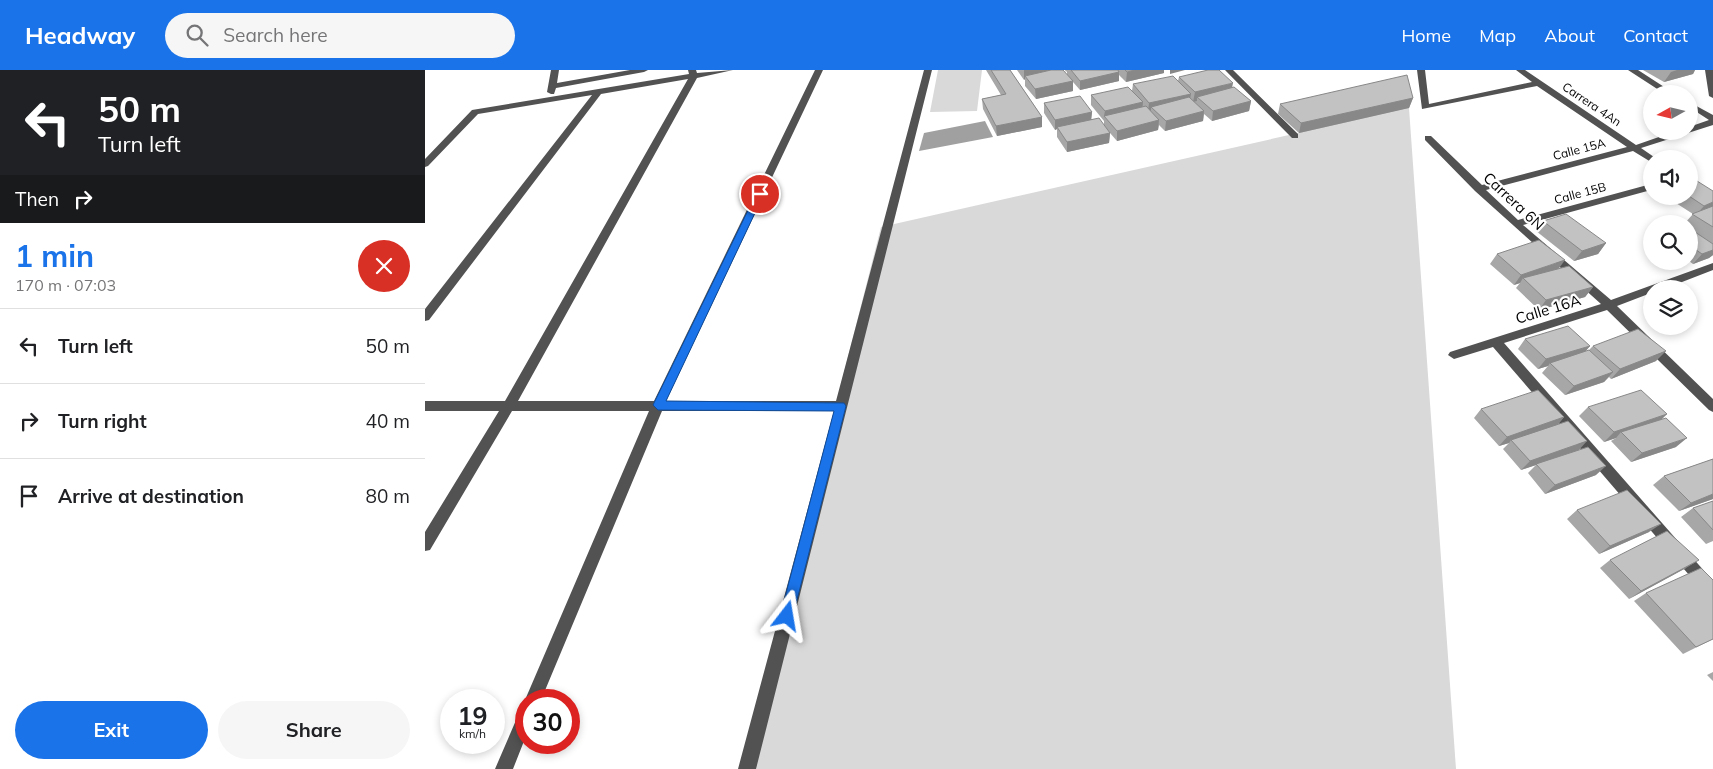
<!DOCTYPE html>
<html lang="en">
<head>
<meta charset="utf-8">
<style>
  :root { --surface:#fff; --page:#f6f6f6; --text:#202124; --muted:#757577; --line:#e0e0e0; --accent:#1a73e8 }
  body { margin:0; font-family:Mulish,sans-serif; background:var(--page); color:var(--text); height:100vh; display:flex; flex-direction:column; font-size:19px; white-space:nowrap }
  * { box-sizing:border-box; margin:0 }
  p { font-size:16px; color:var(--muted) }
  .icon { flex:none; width:28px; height:28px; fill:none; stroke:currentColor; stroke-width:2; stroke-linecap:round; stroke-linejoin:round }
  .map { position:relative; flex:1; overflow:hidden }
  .panel { display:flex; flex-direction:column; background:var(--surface); width:425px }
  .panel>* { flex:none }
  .banner { background:#202124; color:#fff; overflow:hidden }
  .needle { width:32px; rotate:262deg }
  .controls { position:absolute; left:1218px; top:15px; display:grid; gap:10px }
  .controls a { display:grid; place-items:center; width:55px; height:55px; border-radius:50%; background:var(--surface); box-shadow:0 2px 8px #0003; font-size:25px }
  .speed { position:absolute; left:15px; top:619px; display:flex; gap:10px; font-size:25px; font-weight:700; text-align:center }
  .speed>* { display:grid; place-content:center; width:65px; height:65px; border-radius:50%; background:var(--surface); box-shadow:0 2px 8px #0003; line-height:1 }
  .speed small { font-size:12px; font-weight:400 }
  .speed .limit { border:8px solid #d22; background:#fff; color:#111 }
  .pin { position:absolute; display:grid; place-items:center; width:42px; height:42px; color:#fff; margin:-21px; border:2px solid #fff; border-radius:50%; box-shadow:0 1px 5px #0007 }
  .me { position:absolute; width:55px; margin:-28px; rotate:14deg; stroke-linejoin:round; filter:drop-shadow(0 0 4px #0008) }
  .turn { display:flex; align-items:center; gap:18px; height:105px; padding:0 15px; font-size:22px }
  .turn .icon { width:65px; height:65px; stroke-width:2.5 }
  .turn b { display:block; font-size:35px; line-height:42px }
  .then { display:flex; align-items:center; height:48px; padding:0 15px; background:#0003; gap:10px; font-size:19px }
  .round { display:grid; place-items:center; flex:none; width:52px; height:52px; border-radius:26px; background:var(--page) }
  .headline { display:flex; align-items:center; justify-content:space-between; height:85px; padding:0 15px }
  h1 { font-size:30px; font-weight:700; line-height:38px; color:var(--accent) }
  .button { display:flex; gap:10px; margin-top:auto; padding:10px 15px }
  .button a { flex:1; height:58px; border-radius:30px; background:var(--accent); color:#fff; font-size:20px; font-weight:700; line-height:58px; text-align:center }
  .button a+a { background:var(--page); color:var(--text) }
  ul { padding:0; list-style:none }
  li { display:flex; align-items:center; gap:15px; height:75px; padding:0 15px; border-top:1px solid var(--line) }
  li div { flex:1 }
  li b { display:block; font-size:19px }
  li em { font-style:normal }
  header { display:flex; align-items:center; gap:30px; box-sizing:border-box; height:70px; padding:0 25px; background:var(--accent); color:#fff }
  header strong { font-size:24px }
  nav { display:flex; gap:28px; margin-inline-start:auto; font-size:18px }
  .search { width:350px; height:45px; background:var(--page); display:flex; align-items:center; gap:12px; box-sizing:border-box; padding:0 18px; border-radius:28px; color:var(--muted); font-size:19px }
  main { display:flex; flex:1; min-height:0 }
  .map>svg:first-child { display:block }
  .green { fill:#d9d9d9 }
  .water { fill:#a0a0a0 }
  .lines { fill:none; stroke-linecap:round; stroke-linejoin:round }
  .minor { fill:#525252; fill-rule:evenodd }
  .wall { fill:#a7a7a7 }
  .shaded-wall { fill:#888 }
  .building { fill:#c2c2c2; stroke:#888 }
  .route { fill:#1a73e8; stroke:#114b97 }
  .labels { text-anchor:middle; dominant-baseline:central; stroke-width:4.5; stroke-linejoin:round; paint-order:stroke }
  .far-street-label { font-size:12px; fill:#000; stroke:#fff }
  .street-label { font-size:15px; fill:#000; stroke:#fff }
</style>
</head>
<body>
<header>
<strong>Headway</strong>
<div class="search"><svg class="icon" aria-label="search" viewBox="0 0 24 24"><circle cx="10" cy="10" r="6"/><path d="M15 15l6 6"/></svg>Search here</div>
<nav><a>Home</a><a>Map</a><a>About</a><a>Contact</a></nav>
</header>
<main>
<section class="panel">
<div class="banner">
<div class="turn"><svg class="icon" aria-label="left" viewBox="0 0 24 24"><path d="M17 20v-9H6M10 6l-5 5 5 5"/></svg><div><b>50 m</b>Turn left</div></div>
<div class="then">Then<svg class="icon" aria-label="right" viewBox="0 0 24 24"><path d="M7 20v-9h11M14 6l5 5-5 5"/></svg></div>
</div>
<div class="headline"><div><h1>1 min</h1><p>170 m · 07:03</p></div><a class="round" style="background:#d93025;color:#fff"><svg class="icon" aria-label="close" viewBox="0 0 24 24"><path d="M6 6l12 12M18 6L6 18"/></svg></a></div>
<ul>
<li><svg class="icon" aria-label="left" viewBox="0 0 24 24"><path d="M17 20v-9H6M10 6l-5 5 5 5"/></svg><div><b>Turn left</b></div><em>50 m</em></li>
<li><svg class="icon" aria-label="right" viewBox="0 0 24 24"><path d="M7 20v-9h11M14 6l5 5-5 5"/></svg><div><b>Turn right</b></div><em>40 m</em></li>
<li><svg class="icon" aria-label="arrive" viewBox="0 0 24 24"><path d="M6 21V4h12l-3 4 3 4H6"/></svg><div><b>Arrive at destination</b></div><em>80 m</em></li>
</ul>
<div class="button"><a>Exit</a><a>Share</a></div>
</section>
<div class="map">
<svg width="1288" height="699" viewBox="0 0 1288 699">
  <rect width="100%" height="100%" fill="#fff"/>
  <path class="green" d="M513 0H557L552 41 505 42Z
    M984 38 1031 699H318L456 157Z"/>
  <path class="water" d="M560 51 568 67 494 81 499 63Z"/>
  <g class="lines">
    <path class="minor" d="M126 0H134L132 13 205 0H223L219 2 131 18 129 24H126L122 22Z
      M263 0H271L272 3 308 0 272 8 93 331H229L390 0H398L241 331H411L499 0H507L331 699H313L409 341H237L116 630H101V633L100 630 224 341H87L5 480 0 481V462L74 341H0V331H80L263 9 176 24 4 250 0 251V239L167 25 53 44 3 96 0 97V89L47 40 264 4Z
      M800 0H808L873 64V68H867Z
      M992 0H1000L1004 34 1107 12 1091 0H1100L1211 75 1251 61H1264V57L1284 50 1264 37V32L1288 45V55L1216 78 1229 87 1230 89H1226V92L1208 81 1061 120 1093 150 1226 114V120L1098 155 1186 230 1288 193V200L1239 219H1226V223L1192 236 1288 329V342L1284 340 1182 240 1079 273 1288 511V529L1283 527 1068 277 1029 289 1023 285 1025 282 1176 234 1050 121 1000 70V66H1006L1057 115 1202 77 1112 16 997 39Z
      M1203 0H1213L1250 24H1240Z
      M1280 0H1288V28L1284 26Z
      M101 639V666L88 699H70L95 641Z"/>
  </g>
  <path class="wall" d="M561 0H585L617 47V57L572 66 558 39 557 29 576 25Z
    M592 0H638L642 5V1L641 2 640 0H739V3L701 12 694 5V11L655 20 648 12V21L611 29 600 16V9L599 10Z
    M1218 0H1270L1268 4 1239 12Z
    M754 7 807 17 826 31 824 41 787 51 779 44 778 51 740 61 734 55 733 60 692 71 685 63 684 73 642 82 632 67V59L630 60 619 43V33L667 42 666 49 679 55V51L666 35V25L707 21 708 14 753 11Z
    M988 28 984 38 874 63 853 44 855 34Z
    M1288 121V174L1264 158V154H1259L1268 144 1240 126H1264Z
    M1118 151 1181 173 1173 184 1149 191 1111 161Z
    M1264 158 1288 174V185L1284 188 1268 194 1264 191Z
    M1226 159V164L1223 162Z
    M1072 184 1134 199 1168 217 1160 227 1114 240 1091 218 1095 213 1089 215 1065 194Z
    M1100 269 1165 276 1160 282 1164 280 1168 276 1231 291 1186 309 1184 307 1179 312 1140 325 1117 303 1123 296 1113 299 1093 279Z
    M1163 337 1242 344 1236 349 1251 377 1206 392 1186 371 1191 368 1179 372 1154 346Z
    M1056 339 1139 347 1133 354 1154 380 1171 405 1120 424 1103 403 1111 395 1096 400 1078 379 1084 373 1074 376 1049 348Z
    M1288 389V429L1254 441 1228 415 1239 406Z
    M1288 431V471L1281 474 1256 447 1268 438Z
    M1152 440 1224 462 1174 484 1142 449Z
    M1185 490 1261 498 1204 529 1175 498Z
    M1221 523 1288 569 1258 584 1209 531Z
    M1288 602V611L1282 605Z"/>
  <path class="shaded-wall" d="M599 0H634L600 6V9L599 10Z
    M710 0H739V3L701 12 702 2Z
    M745 0H760L745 4Z
    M1252 0H1270L1268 4 1239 12 1246 2Z
    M694 2V11L655 20V11Z
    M648 11V21L611 29 610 19Z
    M808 13 806 23 772 27V31L768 32 770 22Z
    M766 24 764 34 726 37V43H723L724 33Z
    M988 28 984 38 874 63 876 53Z
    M826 31 824 41 787 51 788 41Z
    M718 32 717 42 679 46 680 41Z
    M779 41 778 51 740 61 741 51Z
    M667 42 666 52 632 57V59L630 60V50Z
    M617 47V57L572 66 571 56Z
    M734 50 733 60 692 71V61Z
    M685 63 684 73 642 82V72Z
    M1288 132V140L1270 146 1279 136Z
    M1181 173 1173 184 1149 191 1157 181Z
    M1288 180V185L1284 188 1268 194 1277 184Z
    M1140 190 1132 201 1098 208 1095 213 1089 215 1096 205Z
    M1168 217 1160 227 1114 240 1121 230Z
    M1165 276 1156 286 1125 293 1123 296 1113 299 1121 289Z
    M1241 281 1231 291 1186 309 1195 299Z
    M1188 302 1179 312 1140 325 1149 316Z
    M1242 344 1232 354 1196 362 1191 368 1179 372 1189 362Z
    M1139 347 1131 357 1086 370 1084 373 1074 376 1082 367Z
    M1262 368 1251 377 1206 392 1217 383Z
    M1162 371 1153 381 1096 400 1105 391Z
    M1181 396 1171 405 1120 424 1130 415Z
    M1288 424V429L1254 441 1266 433Z
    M1236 454 1224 462 1174 484 1185 476Z
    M1274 490 1261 498 1204 529 1216 521Z"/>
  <path class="building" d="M566 0H585L617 47 571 56 557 29 581 24Z
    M626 0H638L648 11 610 19 600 6Z
    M646 0H693L694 2 655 11Z
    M700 0H710L702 2Z
    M783 0H794L808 13 770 22 754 7Z
    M982 5 988 28 876 53 855 34Z
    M748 6 766 24 724 33 708 14Z
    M703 17 718 32 680 41 666 25Z
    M809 17 826 31 788 41 772 27Z
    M655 26 667 42 630 50 619 33Z
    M764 27 779 41 741 51 726 37Z
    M721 36 734 50 692 61 679 46Z
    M674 48 685 63 642 72 632 57Z
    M1264 106 1288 121V132L1279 136 1264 126Z
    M1288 136V157L1267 144Z
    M1141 144 1181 173 1157 181 1118 151Z
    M1247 147 1258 154H1234L1232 152Z
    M1264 158 1288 174V180L1277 184 1264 175Z
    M1114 170 1140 190 1096 205 1072 184Z
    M1144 196 1168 217 1121 230 1098 208Z
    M1143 256 1165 276 1121 289 1100 269Z
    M1213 259 1241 281 1195 299 1168 276Z
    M1164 280 1188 302 1149 316 1125 293Z
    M1113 320 1139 347 1082 367 1056 339Z
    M1216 320 1242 344 1189 362 1163 337Z
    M1241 348 1262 368 1217 383 1196 362Z
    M1143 351 1162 371 1105 391 1086 370Z
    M1163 377 1181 396 1130 415 1111 394Z
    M1288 389V424L1266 433 1239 406Z
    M1202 420 1236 454 1185 476 1152 440Z
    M1288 431V460L1268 438Z
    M1242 461 1274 490 1216 521 1185 490Z
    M1276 498 1288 510V569L1271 577 1221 523Z"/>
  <path class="route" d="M335 121 339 124 241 331 419 333 421 336 368 546 366 551 362 553 357 551 355 546 409 341 233 340 228 335 331 124Z"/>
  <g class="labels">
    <g class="far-street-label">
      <text transform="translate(1167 34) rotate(34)">Carrera 4An</text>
      <text transform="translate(1154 79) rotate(-15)">Calle 15A</text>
      <text transform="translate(1155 123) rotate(-15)">Calle 15B</text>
    </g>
    <g class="street-label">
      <text transform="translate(1089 131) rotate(43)">Carrera 6N</text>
      <text transform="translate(1123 239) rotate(-17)">Calle 16A</text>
    </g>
  </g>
</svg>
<div class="controls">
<a><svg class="needle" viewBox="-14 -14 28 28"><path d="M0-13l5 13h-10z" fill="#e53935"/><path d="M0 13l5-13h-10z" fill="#757577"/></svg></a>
<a><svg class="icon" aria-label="sound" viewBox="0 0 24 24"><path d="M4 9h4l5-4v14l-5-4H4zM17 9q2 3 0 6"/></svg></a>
<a><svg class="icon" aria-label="search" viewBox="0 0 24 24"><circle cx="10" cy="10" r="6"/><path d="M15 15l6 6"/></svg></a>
<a><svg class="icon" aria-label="layers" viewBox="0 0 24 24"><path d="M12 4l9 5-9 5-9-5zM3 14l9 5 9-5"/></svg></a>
</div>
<div class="speed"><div>19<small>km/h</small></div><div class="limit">30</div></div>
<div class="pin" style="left:335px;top:124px;background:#d93025"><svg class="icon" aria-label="arrive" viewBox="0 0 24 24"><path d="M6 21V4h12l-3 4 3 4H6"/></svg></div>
<svg class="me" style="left:362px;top:546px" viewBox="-20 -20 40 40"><path d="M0-17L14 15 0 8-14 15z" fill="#1a73e8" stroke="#fff" stroke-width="4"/></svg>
</div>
</main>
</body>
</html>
